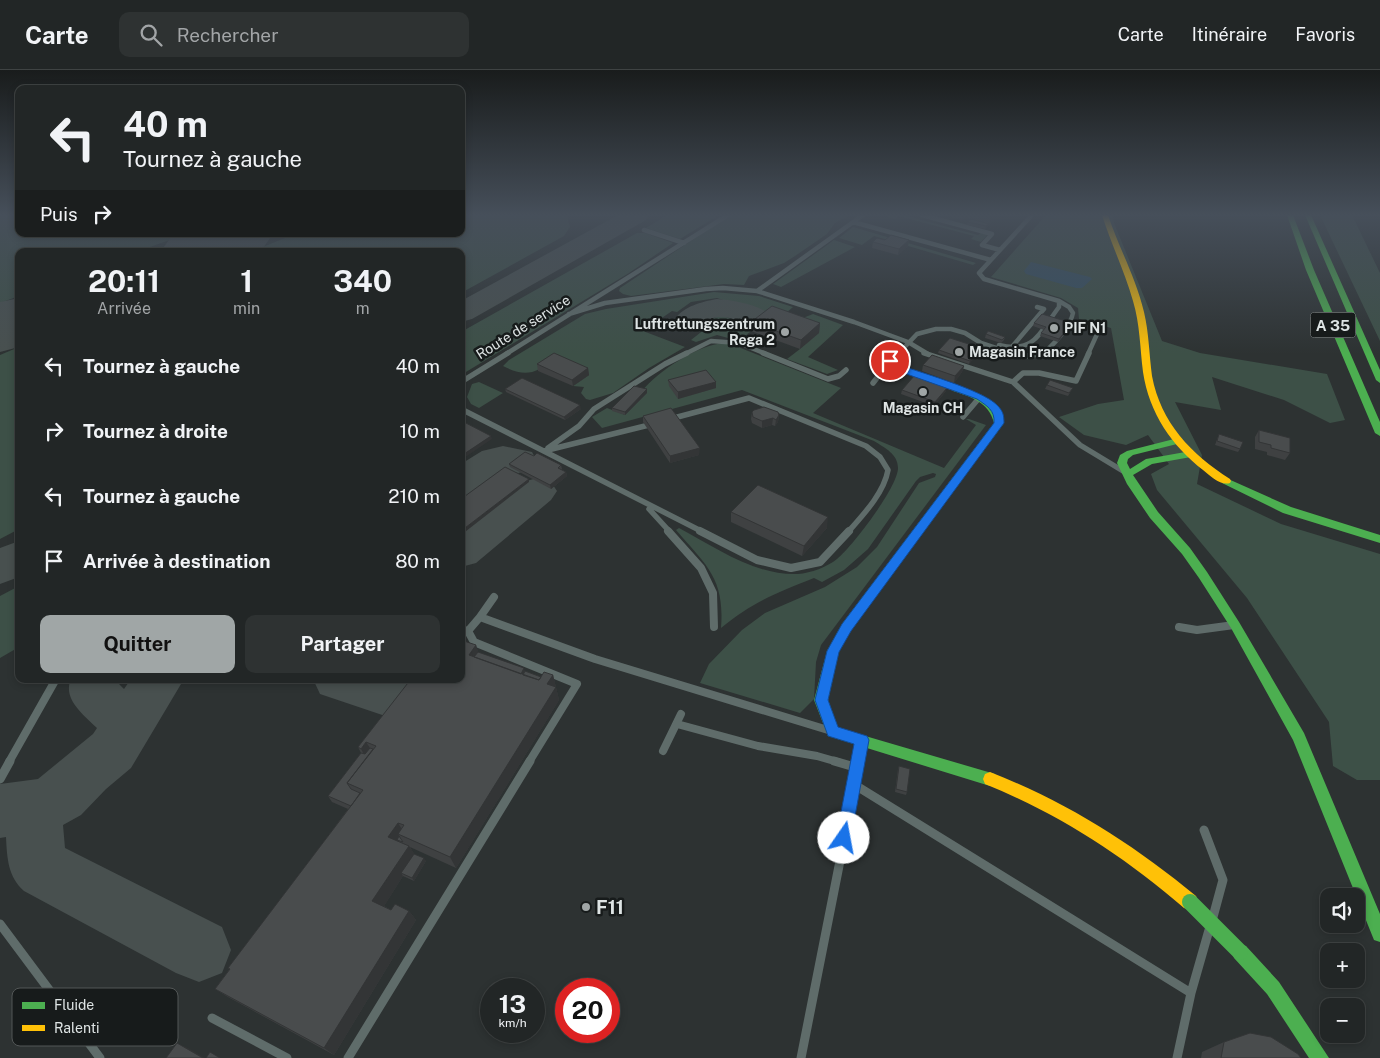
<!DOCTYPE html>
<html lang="fr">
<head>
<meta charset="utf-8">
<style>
  :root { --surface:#222626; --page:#2e3232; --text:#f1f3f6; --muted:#a2a5a7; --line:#3f4343; --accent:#a0a6a6 }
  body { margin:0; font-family:"Public Sans",sans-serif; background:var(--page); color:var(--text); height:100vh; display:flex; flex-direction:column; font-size:19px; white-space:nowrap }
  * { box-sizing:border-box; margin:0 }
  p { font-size:16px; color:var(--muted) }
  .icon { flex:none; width:28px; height:28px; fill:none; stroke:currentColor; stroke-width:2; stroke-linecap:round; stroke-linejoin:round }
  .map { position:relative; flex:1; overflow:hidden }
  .sheet { position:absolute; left:15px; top:178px; width:450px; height:435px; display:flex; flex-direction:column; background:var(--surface); border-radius:10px; box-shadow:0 2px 8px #0003,0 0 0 1px var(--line) }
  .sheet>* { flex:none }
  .banner { position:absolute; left:15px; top:15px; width:450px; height:152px; border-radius:10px; box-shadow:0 2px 8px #0003,0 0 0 1px var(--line); background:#222626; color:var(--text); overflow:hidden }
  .fabs { position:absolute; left:1320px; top:818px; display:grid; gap:10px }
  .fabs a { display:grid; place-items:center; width:45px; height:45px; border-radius:10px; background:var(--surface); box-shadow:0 2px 8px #0003,0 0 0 1px var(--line); font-size:25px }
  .speed { position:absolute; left:480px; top:908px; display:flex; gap:10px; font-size:25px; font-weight:700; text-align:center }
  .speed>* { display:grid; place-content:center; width:65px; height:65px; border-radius:50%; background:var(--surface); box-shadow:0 2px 8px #0003,0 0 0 1px var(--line); line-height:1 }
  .speed small { font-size:12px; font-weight:400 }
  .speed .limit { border:8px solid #d22; background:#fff; color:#111 }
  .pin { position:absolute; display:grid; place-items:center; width:42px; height:42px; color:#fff; margin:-21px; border:2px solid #fff; border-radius:50%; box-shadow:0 1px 5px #0007 }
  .me { position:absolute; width:55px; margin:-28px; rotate:12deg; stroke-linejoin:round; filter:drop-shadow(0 0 4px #0008) }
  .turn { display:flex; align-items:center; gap:18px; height:105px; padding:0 25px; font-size:22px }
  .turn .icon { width:65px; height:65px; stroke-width:2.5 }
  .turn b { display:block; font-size:35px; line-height:42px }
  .then { display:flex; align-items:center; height:48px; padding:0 25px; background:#0003; gap:10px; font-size:19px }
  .eta { display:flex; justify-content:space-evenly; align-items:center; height:85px; text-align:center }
  .eta b { font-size:30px; font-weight:700; line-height:35px }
  .primary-button { display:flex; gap:10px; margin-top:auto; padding:10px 25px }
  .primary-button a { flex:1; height:58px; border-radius:10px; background:var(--accent); color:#111; font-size:20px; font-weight:700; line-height:58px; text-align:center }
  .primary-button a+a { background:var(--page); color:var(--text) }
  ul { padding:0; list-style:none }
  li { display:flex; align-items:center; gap:15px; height:65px; padding:0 25px }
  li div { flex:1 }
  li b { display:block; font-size:19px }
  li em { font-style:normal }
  header { display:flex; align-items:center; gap:30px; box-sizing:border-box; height:70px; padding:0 25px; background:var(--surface); border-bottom:1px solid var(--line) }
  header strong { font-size:24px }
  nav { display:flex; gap:28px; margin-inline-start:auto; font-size:18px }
  .search { width:350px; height:45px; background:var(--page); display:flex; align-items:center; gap:12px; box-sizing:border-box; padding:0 18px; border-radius:10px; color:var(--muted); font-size:19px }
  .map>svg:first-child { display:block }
  .green { fill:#3d5047 }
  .water { fill:#355063 }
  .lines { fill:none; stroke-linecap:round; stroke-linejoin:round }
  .taxiway { fill:#48504f; fill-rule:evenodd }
  .runway { fill:#48504f; fill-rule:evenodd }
  .lane-far3 { stroke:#5f6c6a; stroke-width:4.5 }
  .lane-far2 { stroke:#5f6c6a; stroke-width:5.5 }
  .lane-far1 { stroke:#5f6c6a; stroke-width:8 }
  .lane { stroke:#5f6c6a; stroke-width:9 }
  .fast { fill:#4caf50; fill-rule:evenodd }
  .slow { fill:#ffc107; fill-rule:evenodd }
  .fast-bridge { stroke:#4caf50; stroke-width:16 }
  .wall { fill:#3f4142 }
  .shaded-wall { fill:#333536 }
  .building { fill:#494c4d; stroke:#333536 }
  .route { fill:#1a73e8; stroke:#114b97 }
  .poi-dot { fill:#a0a6a6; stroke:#171b1b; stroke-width:2 }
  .labels { text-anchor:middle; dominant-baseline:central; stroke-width:5; stroke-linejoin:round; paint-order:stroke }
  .far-poi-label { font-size:14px; font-weight:bold; fill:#dee4e4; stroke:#171b1b; text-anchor:start }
  .far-street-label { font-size:14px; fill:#dee4e4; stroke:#171b1b }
  .shield { fill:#171b1b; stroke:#a2a8a8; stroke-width:1 }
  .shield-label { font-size:15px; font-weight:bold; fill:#dee4e4 }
  .near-poi-label { font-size:19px; font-weight:bold; fill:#dee4e4; stroke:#171b1b; text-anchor:start }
  .key { fill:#171b1b; stroke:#535757; stroke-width:1 }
  .key-label { font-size:14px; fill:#dee4e4 }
</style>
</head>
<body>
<header>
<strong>Carte</strong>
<div class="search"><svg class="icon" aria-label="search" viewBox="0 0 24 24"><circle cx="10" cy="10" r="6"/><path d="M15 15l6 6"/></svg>Rechercher</div>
<nav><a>Carte</a><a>Itinéraire</a><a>Favoris</a></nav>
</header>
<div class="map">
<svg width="1380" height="988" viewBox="0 0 1380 988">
  <rect width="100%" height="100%" fill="#2d3232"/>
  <path class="green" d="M0 145H19V164H186L139 181H19V226L0 233Z
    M461 145H567L570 157 564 166 461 223V181H253L295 164H461Z
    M667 145H719L680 169 646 158Z
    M730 145H850L835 153 827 164 795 186 784 193 749 206 744 215 724 214 631 226 623 224 619 221 620 218Z
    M882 145H903L978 165 982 162 988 164 981 172 971 169 974 166 898 146 895 149Z
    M1046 145H1113L1114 153 1162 271 1200 283 1327 304 1345 350 1330 353 1284 330 1212 307 1221 340 1175 332 1202 385 1197 414 1281 454 1380 484V710H1357L1333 696 1329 652 1247 528 1157 420 1151 404 1169 394 1148 365 1126 375 1084 365 1059 347 1098 334 1124 330 1111 258 1079 249 1078 238 1061 228 991 207Z
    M1320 145H1352L1380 203V271Z
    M853 157 976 193 973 195 874 166 862 175 839 168Z
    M637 163H645L673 173 629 203 461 305V262Z
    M834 170 855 177 781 217 773 214Z
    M714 222 759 226 793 237 779 249 717 228 691 232 677 242 672 241 643 261 685 277 649 298 613 323 590 330 586 329 581 323 584 317 573 316 589 305 555 290C535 303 526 308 503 296L509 290 585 244 606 239Z
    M813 244 843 255 808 287 838 300 827 304 787 289 800 279 790 253Z
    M719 245 723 246 756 257 739 271 717 265 696 272 691 270 710 255 706 253Z
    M725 273 733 275 841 318 813 343 944 398 976 355 966 349H969L986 355 821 575 816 592 814 629 800 643 700 613 709 594 742 560 765 543 825 517 857 497 877 477 919 413 935 407 936 404 933 403 920 407 916 411 868 479 844 500 822 512 814 508C776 523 753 532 721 558 725 508 706 495 676 460L679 458C715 477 755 506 798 504 811 503 827 497 837 489 852 477 898 417 898 398 898 384 885 378 874 371L742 320 602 358 592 347 607 338 625 345 646 323 642 321C658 301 699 274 725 273Z
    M19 277V459L0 469V285Z
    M479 312 503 323 479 338 471 334 467 327 472 314Z
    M19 516V577L0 588V526Z"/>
  <path class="water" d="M1031 192 1090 207 1092 209 1082 218H1076L1026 204 1024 201Z"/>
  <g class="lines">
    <path class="taxiway" d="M618 145H649L646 150 472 249 461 252V231Z
      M717 229C736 230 767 236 778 252L774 259C750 265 743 248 722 247 704 246 702 262 678 257L674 250C684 236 701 232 717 229Z
      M503 376 532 382 537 391 532 400 518 403 506 400 475 423 461 427V394L482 381Z
      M537 408 551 412 557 421 551 430 476 493 461 497V459L523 412Z
      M19 471V507L0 514V478Z
      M71 609H121L119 614 124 619 131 609H184L131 698 106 719 81 745 63 755 65 778 222 857 231 880 222 903 199 912 176 903 24 821C8 807 7 788 6 767L0 768V714L38 709 93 664 97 658C84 645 62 629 71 609Z
      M313 609H404L427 617 435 632 427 647 409 654 320 624Z"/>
    <path class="runway" d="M178 164H273L263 178 255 181H161L171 167Z
      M19 228V277L0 282V232Z"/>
    <path class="lane-far3" d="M922 145 992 164 982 175 1000 180
      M1032 145 979 203 984 209 1059 231 1069 237 1073 243C1071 255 1052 278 1041 284
      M853 152 991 190
      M644 160 684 173
      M757 221 863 145
      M569 244 605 233 706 219 723 218 757 221 854 252 908 272 928 284
      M999 275C1035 284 1040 262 1059 237V231
      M1011 278 1044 239 1037 237
      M506 284 728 145
      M685 284 711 271 739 273 766 284
      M898 284 917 264 936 259H951L965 263 981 273 1014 284
      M1088 284 1098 262"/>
    <path class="lane-far2" d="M763 283 828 309 839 306 846 300
      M899 283 888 294 956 319
      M924 283 1013 312 1080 375 1123 401
      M1010 283 1027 286 1043 283
      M461 312 508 283
      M1013 312 1023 303H1039L1076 311 1089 283
      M873 313 888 294
      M461 339 703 462
      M963 347 980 327
      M670 349 749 328 866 376 880 387 888 400C884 423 863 445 848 462
      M548 378 579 356 594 339 665 294 687 283
      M544 381 653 354
      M649 439 670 462"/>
    <path class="lane-far1" d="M668 461 701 498 713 523 714 557
      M700 461 757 490 791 498 820 492 849 461
      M480 547 494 527
      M1179 557 1197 560 1234 555
      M461 559 468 561 474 572 577 614 529 692
      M468 561 480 547 595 589 828 660
      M677 654 758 676 817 686 838 692
      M663 681 681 644
      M9 692 56 609
      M859 692 862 671"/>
    <path class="lane" d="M834 691 858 698
      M0 709 10 691
      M855 715 859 691
      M1204 760 1223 810 1213 847
      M0 854 100 988
      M212 948 287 988
      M348 988 530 691
      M801 988 855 715 1191 923
      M1177 988 1191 923 1209 860"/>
    <path class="fast" d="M1287 145H1293L1314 200 1380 352V366L1375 363 1306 200Z
      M1305 145H1311L1380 300V313L1376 310Z
      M956 316C978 322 998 330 1004 353L850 560 839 581 828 630 838 658 995 704 997 709 995 714 990 716 828 666 814 630 827 581 842 554 994 353C989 332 971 327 953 321L952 319Z
      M1178 368 1183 371 1181 373 1133 385 1128 389 1127 393 1130 399 1146 389 1191 381 1196 384 1191 387 1152 394 1133 405 1158 442 1190 478 1207 502 1239 552 1304 663 1380 844V872L1374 870 1293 670 1231 558 1199 508 1182 484 1150 448 1127 414 1117 393 1120 385 1127 381Z
      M1226 408 1291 437 1380 465V473L1283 443 1222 413 1221 411Z
      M1240 874 1246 876 1279 912 1329 988H1309L1267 924 1234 888 1232 882 1234 876Z"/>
    <path class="slow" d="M1102 145H1108C1119 178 1136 208 1144 242 1149 263 1149 284 1152 306 1161 353 1191 384 1230 409L1231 411 1230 413C1221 416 1210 406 1203 400 1172 376 1149 343 1143 302 1140 278 1140 254 1133 231 1125 202 1111 174 1102 145Z
      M990 702C1067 732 1133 774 1196 826L1198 832 1196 838 1190 840 1184 838C1122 785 1061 745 985 714L983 709 985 704Z"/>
    <path class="fast-bridge" d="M1190 832 1240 882"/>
  </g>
  <path class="wall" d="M944 145H1000L985 159 967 155 968 152 971 149 965 147 962 150Z
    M885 170H909L908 176 898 185 872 178 873 172Z
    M751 252 820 253 819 263 800 279 751 261Z
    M1034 253 1070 256 1058 272 1040 266 1041 263 1044 260 1033 256Z
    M986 264 1005 267 1004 270 1001 273 985 268Z
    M895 276 885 285 874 281 875 278Z
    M939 280 980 281 969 294 938 283Z
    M537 294 588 298 589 305 573 316 538 301Z
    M923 295 964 296 962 302 954 313 922 301Z
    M668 310 716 312V318L678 329 669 316Z
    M1047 315 1071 321 1068 326 1045 319Z
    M505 319 581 339 565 350 506 322Z
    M902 320 946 321 934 336 901 324Z
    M647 323 625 345 612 341V338Z
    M752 342 779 345 778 352 775 356 772 355 762 358 752 353 751 349Z
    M643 346 699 385 670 393 643 352Z
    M1259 360 1290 383 1285 390 1267 385V382L1255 379V367Z
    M1219 364 1240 379 1238 382 1215 375Z
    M534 386 561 395 562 399H561L566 402 567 406 551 419 510 397 509 394Z
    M731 442 827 458 802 486 731 452Z
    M476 575 478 582 525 601 541 607 553 605 559 630 456 798 410 777 414 784 426 791 414 811 403 806 384 836 391 840 409 841 416 850 334 985 228 927 215 919 348 739 332 732 328 726 361 683 358 677Z
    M899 696 907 722 906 725 895 722 898 699Z
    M1224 972 1301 988H1201L1202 982Z"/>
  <path class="shaded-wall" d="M991 145H1000L985 159 986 156 989 154Z
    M909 170 908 176 898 185 899 179Z
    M820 253 819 263 800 279 801 270Z
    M1072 253 1070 256 1058 272 1059 269Z
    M896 273 895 276 885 285 886 282Z
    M981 278 980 281 969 294 970 291Z
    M964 296 962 302 954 313 955 306Z
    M588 298 589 305 573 316 572 310Z
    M716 312V318L678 329V322Z
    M947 318 946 321 934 336 935 332Z
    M647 319V323L625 345V342Z
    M580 335 581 339 565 350 564 347Z
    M779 345 778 352 775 356 776 350Z
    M773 348 772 355 762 358V351Z
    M491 366 492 369 461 390V386Z
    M700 378 699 385 670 393V386Z
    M566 402 567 406 551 419 550 415Z
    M529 409V412L461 465V461Z
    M828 447 827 458 802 486 804 476Z
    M476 575 480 588 469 585Z
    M524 598 526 605 518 608Z
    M553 605 556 617 547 614Z
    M556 617 559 630 456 798 450 787Z
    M366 672 374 684 368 691 361 679Z
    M398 753 405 764H398L401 769 397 770 399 772 388 767Z
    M409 776 416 786 401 803 403 806 381 841 372 831Z
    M424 788 426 791 414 811 412 808Z
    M409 841 416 850 334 985 324 978Z
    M177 973 188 978 205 988H203Z"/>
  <path class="building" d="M971 149 989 154 986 156 968 152Z
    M891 165 909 170 899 179 873 172 877 168 885 170Z
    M772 236 820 253 801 270 751 252Z
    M1042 244 1072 253 1059 269 1041 263 1046 257 1034 253Z
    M988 261 1005 267 1002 270 986 264Z
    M950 268 981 278 970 291 939 280Z
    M885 269 896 273 886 282 875 278Z
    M554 283 588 298 572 310 537 294Z
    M932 285 964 296 955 306 923 295Z
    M706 300 716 312 678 322 668 310Z
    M914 306 947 318 935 332 902 320Z
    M522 308 580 335 564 347 505 319Z
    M1050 310 1073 318 1069 323 1047 315Z
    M634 316 647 319 625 342 612 338Z
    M764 337 778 342 779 345 776 350 773 348 762 351 753 347 752 342 754 340Z
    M671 338 700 378 670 386 643 346Z
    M464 352 491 366 461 386V354Z
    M1259 360 1290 368V383L1271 378V375L1259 372Z
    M1219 364 1243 372 1240 379 1217 371Z
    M525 382 534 386 537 383 561 395 558 398 566 402 550 415 509 394Z
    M505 397 529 409 461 461V429Z
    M758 415 828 447 804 476 731 442Z
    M461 570 476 575 469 585 539 610 544 602 553 605 547 614 556 617 450 787 398 764 404 755 398 753 388 767 409 776 372 831 391 840 395 834 409 841 324 978 215 919 230 899 228 898 363 720 347 713 376 676 366 672 361 679 358 677 411 609H461Z
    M478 582 524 598 521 604 474 587Z
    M525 601 541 607 539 610 523 605Z
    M370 678 373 679 347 713 351 719 360 723 351 736 328 726 361 683 365 684Z
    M899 696 910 699 907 722 896 719Z
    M399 766 403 772 397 770Z
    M414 784 424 788 412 808 401 803Z
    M1250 963 1271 967 1298 984 1301 988H1221L1224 972Z
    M177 973 203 988H166Z
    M210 982 220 988H206Z"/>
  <linearGradient id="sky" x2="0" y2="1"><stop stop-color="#191c1c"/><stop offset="0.51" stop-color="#464f5a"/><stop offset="1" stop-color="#464f5a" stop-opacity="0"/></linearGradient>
  <rect width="1380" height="284" fill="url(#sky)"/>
  <path class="route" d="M890 289 893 290V293C916 301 983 320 997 335 1003 341 1004 345 1004 353L851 561 839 582 828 630 838 657 867 666 869 670 851 768 849 773 844 776 838 773 836 768 854 674 828 666 815 630 827 581 842 554 994 353C995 340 987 336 977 329L884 296V292Z"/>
  <g class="poi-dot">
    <circle cx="1054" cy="258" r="5"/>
    <circle cx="785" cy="262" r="5"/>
    <circle cx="959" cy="282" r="5"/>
    <circle cx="923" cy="322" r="5"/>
    <circle cx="586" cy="837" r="5"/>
  </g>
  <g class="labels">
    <g class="far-poi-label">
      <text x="775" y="254" text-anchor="end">Luftrettungszentrum<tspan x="775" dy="16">Rega 2</tspan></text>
      <text x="1064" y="258">PIF N1</text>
      <text x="969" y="282">Magasin France</text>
      <text x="923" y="338" text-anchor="middle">Magasin CH</text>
    </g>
    <g class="far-street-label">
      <text transform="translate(523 257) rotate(-32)">Route de service</text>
    </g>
    <rect class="shield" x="1310.5" y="242.5" width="45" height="25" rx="4"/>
    <g class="shield-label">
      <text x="1333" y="255">A 35</text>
    </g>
    <g class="near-poi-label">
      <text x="596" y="837">F11</text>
    </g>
  </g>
  <rect x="12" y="918" width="166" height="58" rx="8" class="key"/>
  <rect x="22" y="932" width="23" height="7" fill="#4caf50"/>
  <rect x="22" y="955" width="23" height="6" fill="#ffc107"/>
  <g class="key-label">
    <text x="54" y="940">Fluide</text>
    <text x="54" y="963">Ralenti</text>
  </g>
</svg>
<div class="fabs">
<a><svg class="icon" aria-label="sound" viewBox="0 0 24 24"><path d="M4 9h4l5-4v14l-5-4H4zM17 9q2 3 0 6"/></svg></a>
<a>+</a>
<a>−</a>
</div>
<div class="speed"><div>13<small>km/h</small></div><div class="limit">20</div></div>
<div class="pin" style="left:890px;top:291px;background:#d93025"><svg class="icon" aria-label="arrive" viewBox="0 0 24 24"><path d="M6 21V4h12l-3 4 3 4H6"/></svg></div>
<svg class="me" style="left:844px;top:768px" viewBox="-20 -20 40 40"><circle r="19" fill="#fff"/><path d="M0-13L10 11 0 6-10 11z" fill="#1a73e8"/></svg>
<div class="banner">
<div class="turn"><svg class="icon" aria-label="left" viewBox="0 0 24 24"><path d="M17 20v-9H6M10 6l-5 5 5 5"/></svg><div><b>40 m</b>Tournez à gauche</div></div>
<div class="then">Puis<svg class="icon" aria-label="right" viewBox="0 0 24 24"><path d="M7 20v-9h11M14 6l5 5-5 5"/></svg></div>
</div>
<section class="sheet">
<div class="eta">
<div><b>20:11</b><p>Arrivée</p></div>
<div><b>1</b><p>min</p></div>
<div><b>340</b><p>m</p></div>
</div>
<ul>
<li><svg class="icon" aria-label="left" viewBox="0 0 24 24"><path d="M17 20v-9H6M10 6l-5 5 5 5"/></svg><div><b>Tournez à gauche</b></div><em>40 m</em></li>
<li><svg class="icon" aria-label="right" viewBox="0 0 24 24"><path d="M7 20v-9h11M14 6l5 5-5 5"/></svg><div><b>Tournez à droite</b></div><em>10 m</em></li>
<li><svg class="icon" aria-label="left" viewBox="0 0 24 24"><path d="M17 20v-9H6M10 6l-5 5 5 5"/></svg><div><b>Tournez à gauche</b></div><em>210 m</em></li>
<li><svg class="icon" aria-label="arrive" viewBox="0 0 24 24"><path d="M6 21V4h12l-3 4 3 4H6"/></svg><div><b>Arrivée à destination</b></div><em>80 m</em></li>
</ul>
<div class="primary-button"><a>Quitter</a><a>Partager</a></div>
</section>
</div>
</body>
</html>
